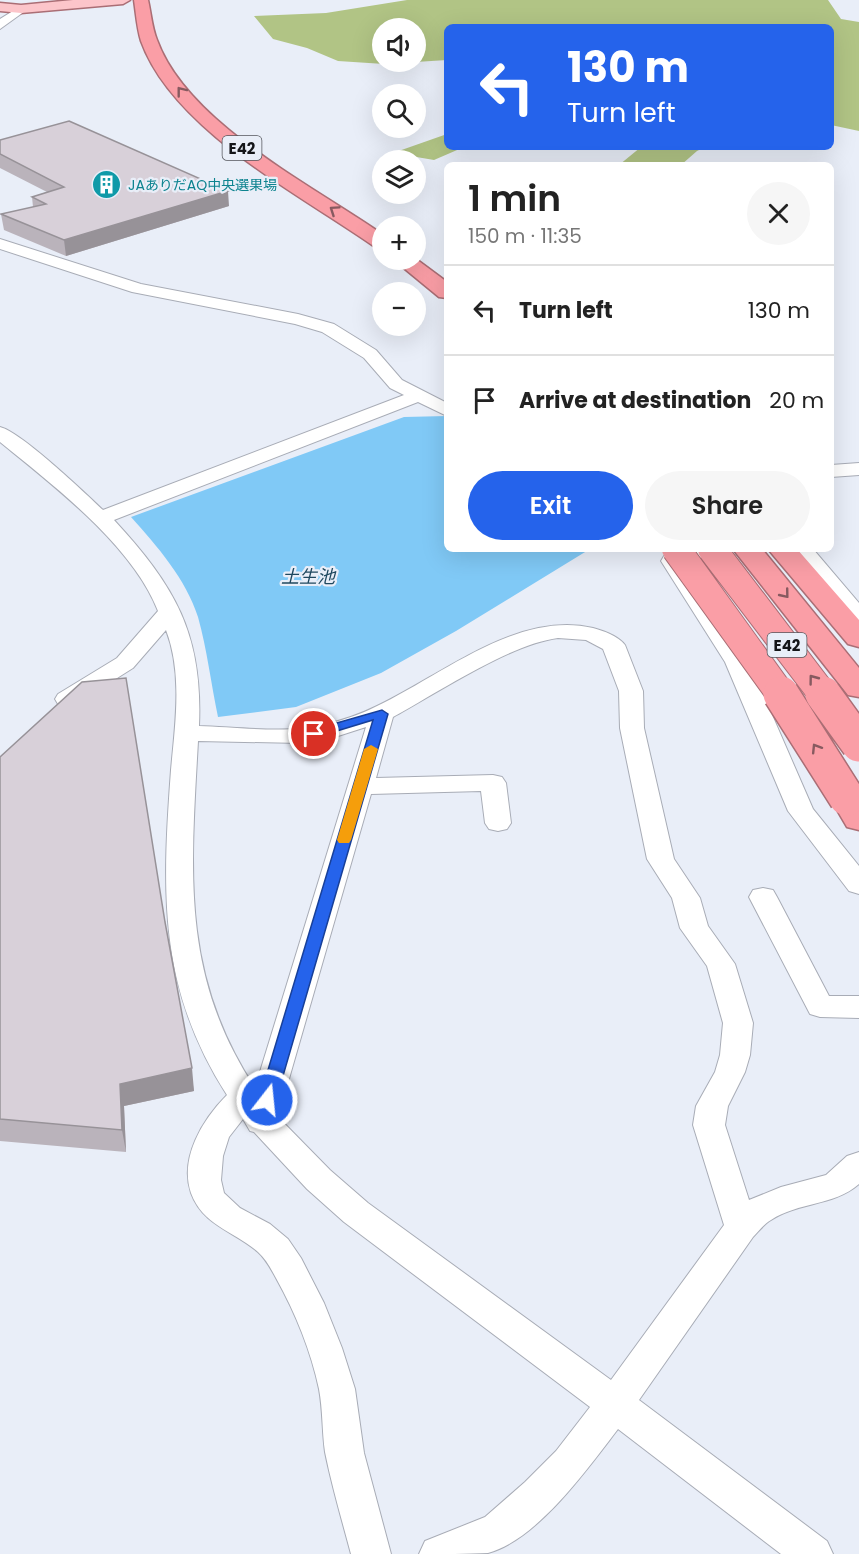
<!DOCTYPE html>
<html lang="en">
<head>
<meta charset="utf-8">
<style>
  :root { --surface:#fff; --page:#f6f6f6; --text:#222; --muted:#767676; --line:#e0e0e0; --accent:#2563eb }
  body { margin:0; font-family:Poppins,"Noto Sans JP",sans-serif; background:var(--page); color:var(--text); height:100vh; display:flex; flex-direction:column; font-size:22px; white-space:nowrap }
  * { box-sizing:border-box; margin:0 }
  p { font-size:20px; color:var(--muted) }
  .icon { flex:none; width:33px; height:33px; fill:none; stroke:currentColor; stroke-width:2; stroke-linecap:round; stroke-linejoin:round }
  .map { position:relative; flex:1; overflow:hidden }
  .sheet { position:absolute; left:444px; top:162px; width:390px; height:390px; display:flex; flex-direction:column; background:var(--surface); border-radius:9px; box-shadow:0 6px 24px #0002 }
  .sheet>* { flex:none }
  .top-card { position:absolute; left:444px; top:24px; width:390px; height:126px; border-radius:9px; box-shadow:0 6px 24px #0002; background:#2563eb; color:#fff; overflow:hidden }
  .tools { position:absolute; left:372px; top:18px; display:grid; gap:12px }
  .tools a { display:grid; place-items:center; width:54px; height:54px; border-radius:50%; background:var(--surface); box-shadow:0 6px 24px #0002; font-size:30px }
  .pin { position:absolute; display:grid; place-items:center; width:51px; height:51px; color:#fff; margin:-26px; border:3px solid #fff; border-radius:50%; box-shadow:0 2px 6px #0007 }
  .me { position:absolute; width:66px; margin:-33px; rotate:16deg; stroke-linejoin:round; filter:drop-shadow(0 0 4px #0008) }
  .turn { display:flex; align-items:center; gap:21px; height:126px; padding:0 24px; font-size:27px }
  .turn .icon { width:78px; height:78px; stroke-width:2.5 }
  .turn b { display:block; font-size:42px; line-height:51px }
  .round { display:grid; place-items:center; flex:none; width:63px; height:63px; border-radius:32px; background:var(--page) }
  .summary { display:flex; align-items:center; justify-content:space-between; height:102px; padding:0 24px }
  h1 { font-size:36px; font-weight:600; line-height:45px }
  .action { display:flex; gap:12px; margin-top:auto; padding:12px 24px }
  .action a { flex:1; height:69px; border-radius:36px; background:var(--accent); color:#fff; font-size:24px; font-weight:600; line-height:69px; text-align:center }
  .action a+a { background:var(--page); color:var(--text) }
  ul { padding:0; list-style:none }
  li { display:flex; align-items:center; gap:18px; height:90px; padding:0 24px; border-top:2px solid var(--line) }
  li div { flex:1 }
  li b { display:block; font-size:22px }
  li em { font-style:normal }
  .map>svg:first-child { display:block }
  .green { fill:#b1c485; fill-rule:evenodd }
  .water { fill:#80c9f6 }
  .lines { fill:none; stroke-linecap:round; stroke-linejoin:round }
  .minor-casing { stroke:#a8acb6; stroke-width:2 }
  .major-casing { stroke:#aa6e75; stroke-width:3 }
  .highway-casing { stroke:#aa6e75; stroke-width:3 }
  .minor { fill:#fff; fill-rule:evenodd }
  .major { fill:#fcc5ca; fill-rule:evenodd }
  .highway { fill:#fa9ea6; fill-rule:evenodd }
  .highway-bridge-far1-casing { stroke:#aa6e75; stroke-width:30; stroke-linecap:butt }
  .highway-bridge-casing { stroke:#aa6e75; stroke-width:38; stroke-linecap:butt }
  .highway-bridge-far1 { stroke:#fa9ea6; stroke-width:28 }
  .highway-bridge { stroke:#fa9ea6; stroke-width:35 }
  .wall { fill:#bab3bb }
  .shaded-wall { fill:#979298 }
  .building { fill:#d8d0d9; stroke:#979298; stroke-width:1.5 }
  .oneway { stroke:#875a60 }
  .route { fill:#2563eb; stroke:#184099; stroke-width:1.5 }
  .slow { fill:#f59e0b }
  .labels { text-anchor:middle; dominant-baseline:central; stroke-width:4.5; stroke-linejoin:round; paint-order:stroke }
  .far-culture-label { font-size:14px; fill:#0d838f; stroke:#e9eef8; text-anchor:start }
  .shield { fill:#e9eef8; stroke:#54565c; stroke-width:1.5 }
  .shield-label { font-size:15px; font-weight:bold; fill:#141519 }
  .water-label { font-size:18px; font-style:italic; fill:#1f485f; stroke:#e9eef8 }
</style>
</head>
<body>
<div class="map">
<svg width="859" height="1554" viewBox="0 0 859 1554">
  <rect width="100%" height="100%" fill="#e9eef8"/>
  <path class="green" d="M407 0H828L841 19 859 22V131L831 125V27H447V60L384 64 338 61 307 48 273 39 254 16 326 13ZM382 28H416V62H382Z
    M447 134V147H464L434 160 393 153Z
    M641 147H705L697 151 681 165H619Z"/>
  <path class="water" d="M447 416V549H590L456 631 381 673 296 707 218 717C211 684 207 649 198 617 186 579 157 546 131 517L404 417Z"/>
  <g class="lines">
    <defs>
      <path id="minor" d="M21 6 27 9 25 11 0 29V19Z
        M0 239 141 284 298 314 334 324 376 350 402 380 447 403V416L418 402 114 520C175 586 203 634 199 726 235 727 289 734 323 725 340 721 359 715 375 707 440 677 517 610 593 628 604 631 618 636 625 645L643 691 644 728 674 859 700 898 708 926 735 964 753 1023 750 1055 745 1072 728 1106 725 1125 749 1200 781 1187 826 1175 847 1156 859 1152V1184C834 1206 798 1202 771 1220 764 1224 759 1231 753 1237L639 1400 827 1541 833 1554H781L618 1429C588 1468 537 1540 488 1553 470 1554 439 1554 419 1554L425 1541 485 1517 525 1482 556 1451 590 1407 344 1222 307 1189 254 1132 250 1131 243 1119 229 1137 223 1156 221 1180 224 1193 240 1208 270 1224 288 1239 301 1258 324 1303 342 1348 355 1389 364 1453 391 1554H351C342 1520 332 1487 325 1452 322 1431 323 1410 319 1389 311 1351 295 1312 276 1278 271 1269 266 1259 258 1252 234 1231 203 1226 191 1193 179 1158 203 1119 227 1095 158 988 162 892 171 770 175 725 183 674 166 630L133 668 76 704 67 706 58 704 55 699 58 694 117 658 158 611C133 546 53 485 0 442V427C21 432 84 492 103 510L404 395 390 388 364 358 322 332 295 324 132 292 0 249ZM558 638 586 640 603 649 619 691 620 728 647 859 672 898 680 928 707 966 723 1023 720 1055 715 1072 696 1106 693 1125 724 1225 611 1380 368 1203 330 1170 278 1117 371 794 481 791 485 823 489 829 498 831 507 829 511 823 506 783 502 777 493 775 376 778 393 717C437 693 510 644 558 638ZM366 727 255 1088C180 975 191 869 198 741L301 743 335 737Z
        M859 463V475L831 477V465Z
        M691 549H725L722 554 685 564 749 662 813 809 859 866V894L849 891 788 811 725 662 661 561 664 556Z
        M791 549H813L859 603V624L851 622Z
        M763 888 773 890 777 897 829 996H859V1018L820 1017 810 1014 749 897 753 890Z"/>
      <path id="major" d="M73 0H130L123 4 21 13 0 11V3L21 5Z"/>
      <path id="highway" d="M134 0H148C151 13 152 28 157 40 187 123 313 186 382 234V249L375 247C301 195 173 130 141 41 137 28 136 13 134 0Z
        M416 259 447 282V298L439 297 394 260Z
        M733 549H762L859 668V697L848 695Z
        M768 549H797L859 620V647L848 644Z
        M847 788 859 791V830L847 827 830 798 835 791Z"/>
    </defs>
    <use href="#minor" class="minor-casing"/>
    <use href="#major" class="major-casing"/>
    <use href="#highway" class="highway-casing"/>
    <use href="#minor" class="minor"/>
    <use href="#major" class="major"/>
    <use href="#highway" class="highway"/>
    <defs>
      <path id="highway-bridge-far1" d="M676 549 782 696
        M712 549 824 696"/>
      <path id="highway-bridge" d="M781 694 847 798
        M823 694 859 744"/>
    </defs>
    <use href="#highway-bridge-far1" class="highway-bridge-far1-casing"/>
    <use href="#highway-bridge" class="highway-bridge-casing"/>
    <use href="#highway-bridge-far1" class="highway-bridge-far1"/>
    <use href="#highway-bridge" class="highway-bridge"/>
  </g>
  <path class="wall" d="M0 140 229 206 66 256 4 230 1 214 33 207 32 197 47 192 0 168Z
    M0 757 165 922 194 1091 124 1106 126 1152 0 1141Z"/>
  <path class="shaded-wall" d="M228 191 229 206 66 256 64 240Z
    M192 1068 194 1091 124 1106 126 1152 122 1130 120 1084Z"/>
  <path class="building" d="M69 121 228 191 64 240 1 214 46 204 32 197 64 187 0 154V140Z
    M126 678 165 922 192 1068 120 1084 122 1130 0 1119V757L82 682Z"/>
  <defs><path id="oneway-chevron" d="M-2-3.5L2.5 0L-2 3.5" fill="none" stroke-width="1.6" stroke-linecap="round" stroke-linejoin="round" transform="scale(1.5)"/></defs>
  <g class="oneway">
    <use href="#oneway-chevron" transform="translate(181 91) rotate(-128)"/>
    <use href="#oneway-chevron" transform="translate(334 210) rotate(-146)"/>
    <use href="#oneway-chevron" transform="translate(785 594) rotate(51)"/>
    <use href="#oneway-chevron" transform="translate(813 679) rotate(-127)"/>
    <use href="#oneway-chevron" transform="translate(816 748) rotate(-122)"/>
  </g>
  <path class="route" d="M382 710 388 714 276 1100 273 1104 267 1106 261 1104 259 1100 373 720 314 738 307 734 309 731Z"/>
  <path class="slow" d="M371 745 378 749 351 840 349 843H339L337 840 364 749Z"/>
  <defs>
    <symbol id="building-disc" viewBox="-11 -11 22 22"><circle r="9.5" fill="#0f9aa8" stroke="#e9eef8"/><path d="M-4-6H4V6H1V3H-1V6H-4ZM-2.5-4.3h1.7v1.8h-1.7ZM.8-4.3h1.7v1.8H.8ZM-2.5-1h1.7V.8h-1.7ZM.8-1h1.7V.8H.8Z" fill="#fff"/></symbol>
  </defs>
  <g fill-rule="evenodd">
    <use href="#building-disc" x="90" y="168" width="33" height="33"/>
  </g>
  <g class="labels">
    <g class="far-culture-label">
      <text x="128" y="185">JAありだAQ中央選果場</text>
    </g>
    <g class="shield">
      <rect x="222.5" y="136" width="39" height="24" rx="4.5"/>
      <rect x="767.5" y="633" width="39" height="24" rx="4.5"/>
    </g>
    <g class="shield-label">
      <text x="242" y="148">E42</text>
      <text x="787" y="645">E42</text>
    </g>
    <g class="water-label">
      <text x="308" y="576">土生池</text>
    </g>
  </g>
</svg>
<div class="tools">
<a><svg class="icon" aria-label="sound" viewBox="0 0 24 24"><path d="M4 9h4l5-4v14l-5-4H4zM17 9q2 3 0 6"/></svg></a>
<a><svg class="icon" aria-label="search" viewBox="0 0 24 24"><circle cx="10" cy="10" r="6"/><path d="M15 15l6 6"/></svg></a>
<a><svg class="icon" aria-label="layers" viewBox="0 0 24 24"><path d="M12 4l9 5-9 5-9-5zM3 14l9 5 9-5"/></svg></a>
<a>+</a>
<a>−</a>
</div>
<div class="pin" style="left:314px;top:734px;background:#d93025"><svg class="icon" aria-label="arrive" viewBox="0 0 24 24"><path d="M6 21V4h12l-3 4 3 4H6"/></svg></div>
<svg class="me" style="left:267px;top:1100px" viewBox="-20 -20 40 40"><circle r="17" fill="#2563eb" stroke="#fff" stroke-width="3"/><path d="M0-11L8 9 0 5-8 9z" fill="#fff"/></svg>
<div class="top-card">
<div class="turn"><svg class="icon" aria-label="left" viewBox="0 0 24 24"><path d="M17 20v-9H6M10 6l-5 5 5 5"/></svg><div><b>130 m</b>Turn left</div></div>
</div>
<section class="sheet">
<div class="summary"><div><h1>1 min</h1><p>150 m · 11:35</p></div><a class="round"><svg class="icon" aria-label="close" viewBox="0 0 24 24"><path d="M6 6l12 12M18 6L6 18"/></svg></a></div>
<ul>
<li><svg class="icon" aria-label="left" viewBox="0 0 24 24"><path d="M17 20v-9H6M10 6l-5 5 5 5"/></svg><div><b>Turn left</b></div><em>130 m</em></li>
<li><svg class="icon" aria-label="arrive" viewBox="0 0 24 24"><path d="M6 21V4h12l-3 4 3 4H6"/></svg><div><b>Arrive at destination</b></div><em>20 m</em></li>
</ul>
<div class="action"><a>Exit</a><a>Share</a></div>
</section>
</div>
</body>
</html>
